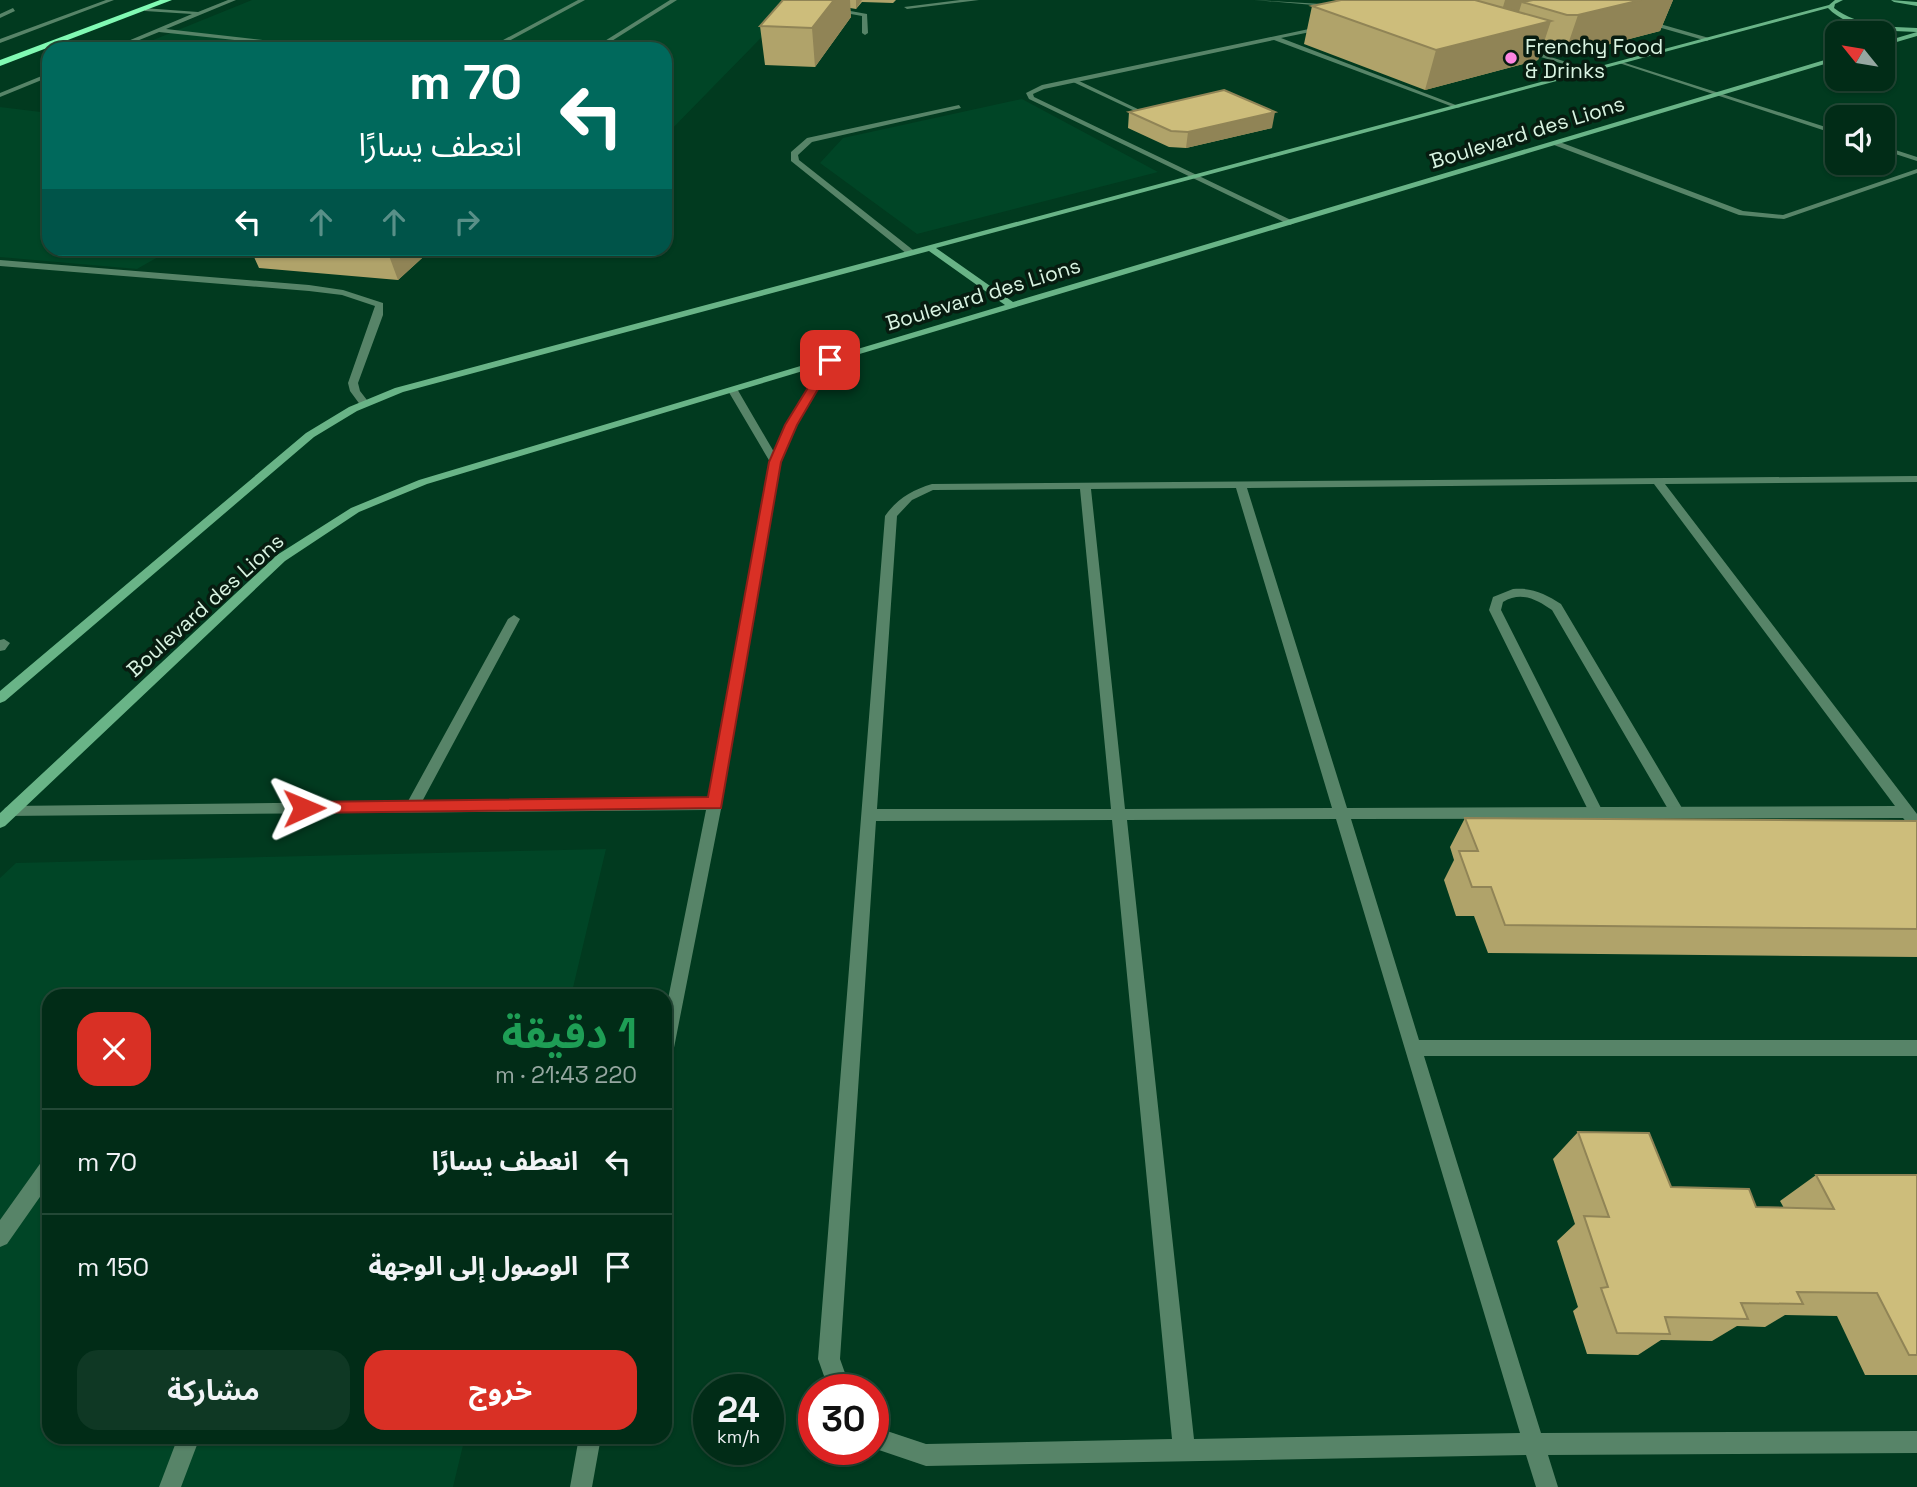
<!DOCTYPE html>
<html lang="ar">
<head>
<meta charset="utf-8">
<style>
  :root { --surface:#012c17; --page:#0f3824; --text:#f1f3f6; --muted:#96a7a1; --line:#234836; --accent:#d93025 }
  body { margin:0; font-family:"Space Grotesk","Noto Sans Arabic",sans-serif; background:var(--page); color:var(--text); direction:rtl; height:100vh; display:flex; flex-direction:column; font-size:26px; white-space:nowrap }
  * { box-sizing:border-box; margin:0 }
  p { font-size:23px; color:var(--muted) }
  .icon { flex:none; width:38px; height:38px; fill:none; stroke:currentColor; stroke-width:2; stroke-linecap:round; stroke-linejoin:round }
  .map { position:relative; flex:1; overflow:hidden; direction:ltr }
  .panel { position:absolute; left:42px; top:989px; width:630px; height:455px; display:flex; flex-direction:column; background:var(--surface); border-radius:21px; box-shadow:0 2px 5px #0004,0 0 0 2px var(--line); direction:rtl }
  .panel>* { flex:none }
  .guide { position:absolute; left:42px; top:42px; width:630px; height:214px; border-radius:21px; box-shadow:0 2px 5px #0004,0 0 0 2px var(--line); direction:rtl; background:#00695c; color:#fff; overflow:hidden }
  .needle { width:46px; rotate:300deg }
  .controls { position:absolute; left:1825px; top:21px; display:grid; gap:14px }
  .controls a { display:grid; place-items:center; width:70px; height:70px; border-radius:14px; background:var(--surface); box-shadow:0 2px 5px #0004,0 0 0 2px var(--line); font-size:35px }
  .speed { position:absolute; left:693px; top:1374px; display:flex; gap:14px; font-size:35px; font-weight:700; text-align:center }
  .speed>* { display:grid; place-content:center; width:91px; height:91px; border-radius:50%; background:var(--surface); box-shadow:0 2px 5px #0004,0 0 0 2px var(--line); line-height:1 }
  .speed small { font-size:18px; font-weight:400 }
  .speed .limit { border:10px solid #d22; background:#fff; color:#111 }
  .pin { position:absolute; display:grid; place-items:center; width:60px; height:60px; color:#fff; margin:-30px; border-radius:14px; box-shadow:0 4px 10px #0006 }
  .me { position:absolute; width:77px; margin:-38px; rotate:89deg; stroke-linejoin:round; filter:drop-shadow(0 0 5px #0008) }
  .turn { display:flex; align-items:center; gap:24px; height:147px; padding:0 35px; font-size:32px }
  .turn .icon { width:91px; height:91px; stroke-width:2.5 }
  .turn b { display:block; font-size:49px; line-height:60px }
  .lanes { display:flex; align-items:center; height:66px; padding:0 35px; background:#0003; justify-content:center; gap:35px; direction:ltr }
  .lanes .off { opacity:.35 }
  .round { display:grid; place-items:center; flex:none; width:74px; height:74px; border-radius:21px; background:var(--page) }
  .summary { display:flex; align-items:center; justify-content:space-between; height:119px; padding:0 35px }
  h1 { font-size:42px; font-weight:700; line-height:52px; color:#1e9e55 }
  .action { display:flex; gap:14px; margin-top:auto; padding:14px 35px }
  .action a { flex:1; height:80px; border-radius:21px; background:var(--accent); color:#fff; font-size:28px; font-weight:700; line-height:80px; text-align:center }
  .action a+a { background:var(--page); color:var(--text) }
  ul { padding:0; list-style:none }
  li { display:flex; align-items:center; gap:21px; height:105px; padding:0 35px; border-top:2px solid var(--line) }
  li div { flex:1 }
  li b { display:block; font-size:26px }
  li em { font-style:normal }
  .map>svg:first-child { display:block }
  .built { fill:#004526 }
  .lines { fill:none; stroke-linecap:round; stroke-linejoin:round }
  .lane { fill:#578468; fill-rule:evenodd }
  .street { fill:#578468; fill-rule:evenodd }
  .secondary { fill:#69b487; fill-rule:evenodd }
  .highway { fill:#81fab4; fill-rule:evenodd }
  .wall { fill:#b0a36a }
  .shaded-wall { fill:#908456 }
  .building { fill:#cdbd7b; stroke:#908456; stroke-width:2 }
  .route { fill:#d93025; stroke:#8d1f18; stroke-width:2 }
  .poi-dot { fill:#fd86e2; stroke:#071c10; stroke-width:2.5 }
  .labels { text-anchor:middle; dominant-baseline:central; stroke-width:7; stroke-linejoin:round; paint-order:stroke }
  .far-poi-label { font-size:21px; fill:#d9f4e2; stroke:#071c10; text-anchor:start }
  .far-street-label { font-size:21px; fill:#d9f4e2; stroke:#071c10 }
</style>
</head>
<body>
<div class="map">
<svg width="1917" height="1487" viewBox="0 0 1917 1487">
  <rect width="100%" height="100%" fill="#013a1f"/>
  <path class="built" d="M252 0H798L665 136V49H131Z
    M1022 99 1158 172 917 234 820 163 843 138Z
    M0 107 49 113V248L172 249 137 269 0 257Z
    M606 849 571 996H49V1437H465L453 1487H0V878L16 863Z"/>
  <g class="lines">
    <path class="lane" d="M228 0H236L166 29 340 49H320L159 32 117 49H109L192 14 145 11 143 8 198 12Z
      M578 0H585L496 48 480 49 492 46Z
      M670 0H677L599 49H592Z
      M960 0H979L907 9 904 7Z
      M13 8 15 11 0 18V14Z
      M49 73V77L0 97V93Z
      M1071 79H1075L1144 112 1139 113 1071 81Z
      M959 105 961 108 812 142 798 155 799 160 913 250V254H907L791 161V152L807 138Z
      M1557 141 1743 211 1783 215 1917 169V173L1784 219 1739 215 1554 145Z
      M1513 589C1531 587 1546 594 1561 604L1682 808 1684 812 1682 816H1672L1552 610C1536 599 1521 591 1503 602L1501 610 1603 812 1601 816H1591L1489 610 1493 597Z
      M514 615 520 619 417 811H407L405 807 407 803 508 619Z
      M4 639 10 643 5 650 0 651V640Z
      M49 1159V1184L7 1244 0 1247V1220L42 1161Z
      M178 1437H200L181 1487H159Z"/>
    <path class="street" d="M106 0H114L0 43V39Z
      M810 0H816L812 4 867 14 868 33 865 35 862 33V16L806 6Z
      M1254 0 1340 5 1337 7Z
      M1646 20 1709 38 1710 39 1707 41 1644 23Z
      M1323 26 1325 29 1281 38 1461 107 1456 108 1274 40 1044 89 1033 94 1034 97 1293 221 1294 223 1290 225 1029 99 1026 93 1042 85Z
      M1522 49H1526L1591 70 1586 71 1522 51Z
      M1619 61 1838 131V135L1619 63Z
      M1883 146 1917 157V161L1883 150Z
      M0 260 309 285 343 290 383 303V315L358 383 360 391 370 404 361 406 350 391 348 383 375 306 342 295 309 291 0 266Z
      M830 357 835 360 796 425 780 462 722 804 671 1063 665 1065V1014L706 810 5 816 3 812 5 808 10 806 709 798 770 462 727 389 736 387 774 452 786 425 825 360Z
      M1917 476V482L1665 484 1917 814V831L1912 829 1903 818 1351 819 1419 1040H1917V1056H1424L1541 1433 1917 1431V1453L1548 1455 1558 1487H1536L1526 1455 926 1466 873 1448V1421L881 1424 887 1431 926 1444 1172 1439 1112 820 876 821 840 1359 851 1390H829L818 1359 885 516C897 499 912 490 932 484ZM1654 484 1895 806 1347 808 1247 488ZM1236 488 1332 808 1125 809 1091 489ZM1080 489 1111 809H877L897 516 912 500 933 490ZM1336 819 1520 1433 1194 1439 1127 820Z
      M579 1437H601L592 1487H570Z"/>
    <path class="secondary" d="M1835 0H1843L1835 4 1834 8C1858 26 1888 27 1917 28V32C1888 31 1849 30 1828 8L936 248 1013 302 1838 56V60L427 484 359 512 285 561 5 826 0 828V813L277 555 351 508 419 480 1005 305 929 251 403 392 357 411 314 437 5 701 0 703V691L306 433 349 407 395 388 1829 5Z
      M1891 0 1917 2V6L1894 2Z
      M1917 32V36L1883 46V42Z"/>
    <path class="highway" d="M160 0H172L0 66V60Z"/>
  </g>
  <path class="wall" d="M783 0H896L893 3 862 2 856 9 850 8 851 17 815 67 765 65 760 26Z
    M1341 0H1673L1660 31 1564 56H1553L1541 52 1538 60 1425 90 1304 44 1312 6Z
    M1129 112 1272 128 1186 148 1169 147 1128 128Z
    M250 248H433L398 280 259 268Z
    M1465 818 1917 821V957L1488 953 1474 916H1456L1444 880 1454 860 1450 847Z
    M1578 1132 1671 1187 1756 1207 1784 1208 1780 1201 1816 1175H1917V1375H1865L1837 1316 1785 1315 1765 1327 1737 1326 1712 1341 1661 1340 1638 1355 1587 1354 1573 1311 1578 1307 1557 1241 1575 1224 1553 1159Z"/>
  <path class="shaded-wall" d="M834 0H850L851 17 815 67 812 28Z
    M856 0H862L856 9Z
    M1505 0H1578L1522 2 1513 31 1551 21 1538 60 1425 90 1436 50 1495 35Z
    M1641 0H1673L1660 31 1564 56 1578 15Z
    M1275 112 1272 128 1186 148 1188 132Z
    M393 248H433L398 280 388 253Z"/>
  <path class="building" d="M783 0H834L812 28 760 26Z
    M1341 0H1475L1551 21 1436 50 1312 6Z
    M1533 0H1641L1578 15H1567L1522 2Z
    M1224 90 1275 112 1188 132 1171 131 1129 112Z
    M330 248H393L388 253Z
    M1465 818 1917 821V929L1505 925 1491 887H1472L1459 851H1478Z
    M1578 1132 1649 1133 1671 1187 1749 1189 1756 1207 1834 1209 1816 1175H1917V1355H1909L1877 1293 1797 1292 1803 1304 1741 1303 1748 1319 1665 1317 1670 1334 1617 1333 1601 1288 1608 1287 1584 1216 1609 1217Z"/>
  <path class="route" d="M830 356 835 360 797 425 781 462 721 808 299 813 296 808 299 804 304 802 708 797 769 462 785 425 825 360Z"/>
  <circle class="poi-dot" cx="1511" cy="58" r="7"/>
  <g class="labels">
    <g class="far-poi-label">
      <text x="1525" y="46">Frenchy Food<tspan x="1525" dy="24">&amp; Drinks</tspan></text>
    </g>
    <g class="far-street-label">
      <text transform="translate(1527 132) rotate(-17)">Boulevard des Lions</text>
      <text transform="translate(983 294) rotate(-17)">Boulevard des Lions</text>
      <text transform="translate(205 605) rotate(-42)">Boulevard des Lions</text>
    </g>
  </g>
</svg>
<div class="controls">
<a><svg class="needle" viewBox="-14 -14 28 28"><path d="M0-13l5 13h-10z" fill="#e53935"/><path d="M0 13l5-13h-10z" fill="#96a7a1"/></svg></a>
<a><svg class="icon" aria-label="sound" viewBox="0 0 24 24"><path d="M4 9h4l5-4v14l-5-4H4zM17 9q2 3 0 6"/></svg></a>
</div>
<div class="speed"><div>24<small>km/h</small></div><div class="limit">30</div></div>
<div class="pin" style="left:830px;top:360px;background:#d93025"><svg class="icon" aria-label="arrive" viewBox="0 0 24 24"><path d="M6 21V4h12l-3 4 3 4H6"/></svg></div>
<svg class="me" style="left:304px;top:808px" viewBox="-20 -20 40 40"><path d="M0-17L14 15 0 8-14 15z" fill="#d93025" stroke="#fff" stroke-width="4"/></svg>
<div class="guide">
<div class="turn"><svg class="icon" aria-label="left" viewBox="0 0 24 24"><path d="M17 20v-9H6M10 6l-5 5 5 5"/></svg><div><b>70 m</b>انعطف يسارًا</div></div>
<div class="lanes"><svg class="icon" aria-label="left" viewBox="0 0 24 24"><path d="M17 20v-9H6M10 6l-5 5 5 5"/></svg><svg class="icon off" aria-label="ahead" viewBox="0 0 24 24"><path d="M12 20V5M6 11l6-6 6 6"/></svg><svg class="icon off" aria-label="ahead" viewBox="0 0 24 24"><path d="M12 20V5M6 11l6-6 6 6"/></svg><svg class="icon off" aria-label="right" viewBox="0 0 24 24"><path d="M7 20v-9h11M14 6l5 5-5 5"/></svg></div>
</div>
<section class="panel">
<div class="summary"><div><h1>1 دقيقة</h1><p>220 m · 21:43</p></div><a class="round" style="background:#d93025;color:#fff"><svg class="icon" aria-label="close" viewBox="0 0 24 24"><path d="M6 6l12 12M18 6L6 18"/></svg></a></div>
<ul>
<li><svg class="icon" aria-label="left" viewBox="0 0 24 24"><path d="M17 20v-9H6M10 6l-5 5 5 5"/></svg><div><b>انعطف يسارًا</b></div><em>70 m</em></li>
<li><svg class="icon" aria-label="arrive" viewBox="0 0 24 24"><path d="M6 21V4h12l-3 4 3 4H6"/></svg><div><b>الوصول إلى الوجهة</b></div><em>150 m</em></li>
</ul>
<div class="action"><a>خروج</a><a>مشاركة</a></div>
</section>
</div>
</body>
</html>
